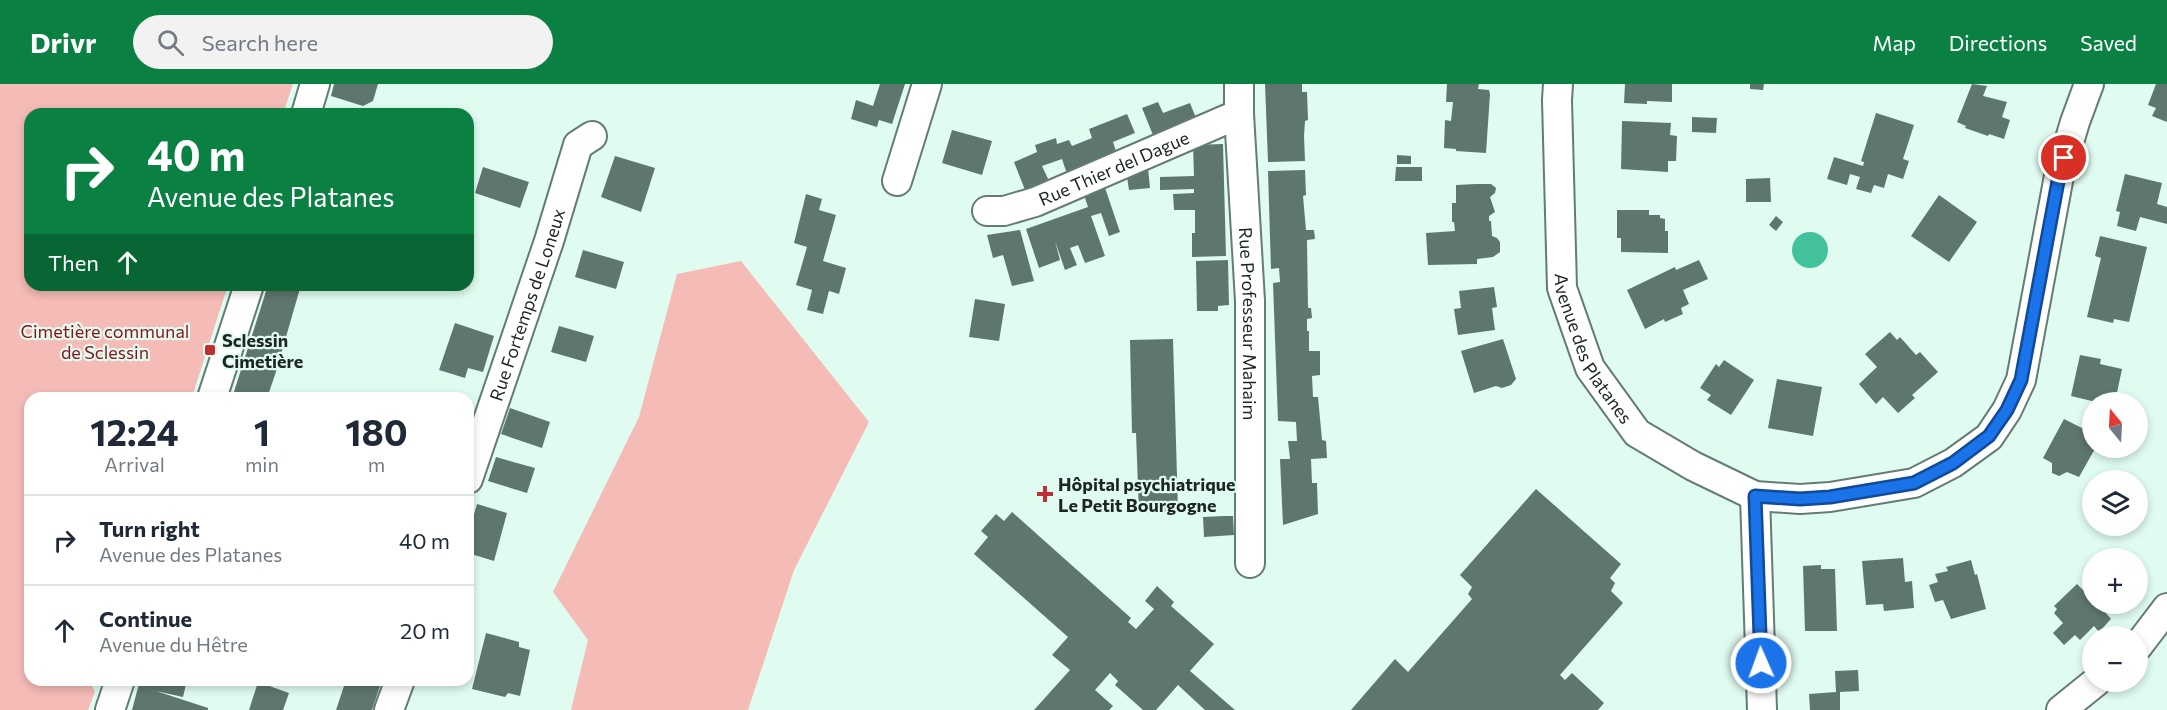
<!DOCTYPE html>
<html lang="en">
<head>
<meta charset="utf-8">
<style>
  :root { --surface:#fff; --page:#f2f2f3; --text:#1f2937; --muted:#747a83; --line:#e0e1e3; --accent:#0b8043 }
  body { margin:0; font-family:Commissioner,sans-serif; background:var(--page); color:var(--text); height:100vh; display:flex; flex-direction:column; font-size:22px; white-space:nowrap }
  * { box-sizing:border-box; margin:0 }
  p { font-size:20px; color:var(--muted) }
  .icon { flex:none; width:33px; height:33px; fill:none; stroke:currentColor; stroke-width:2; stroke-linecap:round; stroke-linejoin:round }
  .map { position:relative; flex:1; overflow:hidden }
  .details { position:absolute; left:24px; top:308px; width:450px; height:294px; display:flex; flex-direction:column; background:var(--surface); border-radius:18px; box-shadow:0 3px 9px #0003 }
  .details>* { flex:none }
  .banner { position:absolute; left:24px; top:24px; width:450px; height:183px; border-radius:18px; box-shadow:0 3px 9px #0003; background:#0b8043; color:#fff; overflow:hidden }
  .needle { width:39px; rotate:342deg }
  .controls { position:absolute; left:2082px; top:308px; display:grid; gap:12px }
  .controls a { display:grid; place-items:center; width:66px; height:66px; border-radius:50%; background:var(--surface); box-shadow:0 3px 9px #0003; font-size:30px }
  .pin { position:absolute; display:grid; place-items:center; width:51px; height:51px; color:#fff; margin:-26px; border:3px solid #fff; border-radius:50%; box-shadow:0 2px 6px #0007 }
  .me { position:absolute; width:66px; margin:-33px; rotate:358deg; stroke-linejoin:round; filter:drop-shadow(0 0 4px #0008) }
  .turn { display:flex; align-items:center; gap:21px; height:126px; padding:0 24px; font-size:27px }
  .turn .icon { width:78px; height:78px; stroke-width:2.5 }
  .turn b { display:block; font-size:42px; line-height:51px }
  .then { display:flex; align-items:center; height:57px; padding:0 24px; background:#0003; gap:12px; font-size:22px }
  .eta { display:flex; justify-content:space-evenly; align-items:center; height:102px; text-align:center }
  .eta b { font-size:36px; font-weight:700; line-height:42px }
  ul { padding:0; list-style:none }
  li { display:flex; align-items:center; gap:18px; height:90px; padding:0 24px; border-top:2px solid var(--line) }
  li div { flex:1 }
  li b { display:block; font-size:22px }
  li em { font-style:normal }
  header { display:flex; align-items:center; gap:36px; box-sizing:border-box; height:84px; padding:0 30px; background:var(--accent); color:#fff }
  header strong { font-size:28px }
  nav { display:flex; gap:33px; margin-inline-start:auto; font-size:21px }
  .search { width:420px; height:54px; background:var(--page); display:flex; align-items:center; gap:15px; box-sizing:border-box; padding:0 21px; border-radius:33px; color:var(--muted); font-size:22px }
  .map>svg:first-child { display:block }
  .green { fill:#f5bbb6 }
  .water { fill:#42c19c }
  .building { fill:#5f766e }
  .lines { fill:none; stroke-linecap:round; stroke-linejoin:round }
  .minor-casing { stroke:#657c73; stroke-width:32 }
  .minor { stroke:#fff; stroke-width:28 }
  .route-casing { stroke:#114b97; stroke-width:15 }
  .route { stroke:#1a73e8; stroke-width:10 }
  .poi-dot { fill:#be2e32; stroke:#e0fbf0; stroke-width:2 }
  .labels { text-anchor:middle; dominant-baseline:central; stroke-width:4.5; stroke-linejoin:round; paint-order:stroke }
  .street-label { font-size:18px; fill:#1c2522; stroke:#e0fbf0 }
  .park-label { font-size:18px; fill:#8b121b; stroke:#e0fbf0 }
  .poi-label { font-size:18px; font-weight:bold; fill:#1c2522; stroke:#e0fbf0; text-anchor:start }
</style>
</head>
<body>
<header>
<strong>Drivr</strong>
<div class="search"><svg class="icon" aria-label="search" viewBox="0 0 24 24"><circle cx="10" cy="10" r="6"/><path d="M15 15l6 6"/></svg>Search here</div>
<nav><a>Map</a><a>Directions</a><a>Saved</a></nav>
</header>
<div class="map">
<svg width="2167" height="626" viewBox="0 0 2167 626">
  <rect width="100%" height="100%" fill="#e0fbf0"/>
  <path class="green" d="M0 0H293L283 30H30V201H228L192 313 30 314V596H89L95 608 88 626H0Z
    M741 177 869 338 794 486 748 626H571L588 556 553 508 639 333 677 190Z"/>
  <path class="water" d="M1792 166a18 18 0 1 1 36 0a18 18 0 1 1-36 0Z"/>
  <path class="building" d="M334 0H378L373 17 363 22 331 12Z
    M880 0H905L892 40 879 36 877 43 851 35 856 16 873 22Z
    M1265 0H1302V8H1307L1308 36 1305 37 1304 52 1305 77 1268 78Z
    M1447 0H1479L1478 5 1489 6 1490 10 1486 69 1456 67V65L1444 64 1445 36 1451 37 1453 18H1446Z
    M1625 0H1672V18L1647 17V20L1624 19Z
    M1750 0H1764L1763 6 1750 5Z
    M1972 0 1987 2 1983 12 2007 18 2002 33 2010 36 2004 55 1989 50 1988 52 1965 44 1966 42 1957 38Z
    M2156 0H2167V38L2152 32 2156 24 2148 21Z
    M1158 18 1163 29 1190 19 1196 34 1155 56 1142 24Z
    M1876 29 1914 41 1903 75 1909 77 1903 95 1888 90 1884 104 1874 101 1871 109 1856 105 1860 93 1850 90 1847 101 1827 95 1834 73 1863 82 1864 78 1861 77Z
    M1127 30 1135 49 1113 58 1117 70 1067 90 1062 75 1042 82 1049 97 1025 106 1014 78 1037 68 1035 61 1056 54 1057 60 1069 56 1072 62 1092 54 1089 45Z
    M1692 33 1717 34 1716 49 1692 48Z
    M1622 37 1671 39 1670 51 1677 52 1676 77H1668V88L1621 85Z
    M952 46 992 57 982 91 942 79Z
    M1223 60 1226 172 1192 173V149H1195V126H1174L1173 110 1194 109V105L1160 106V93L1194 92 1193 61Z
    M1397 71 1411 72V80H1397Z
    M615 72 655 84 641 128 601 113Z
    M483 83 529 98 520 124 475 109Z
    M1396 83H1422V97H1395Z
    M1148 84 1150 104 1129 106 1126 86Z
    M1305 86 1306 111 1303 112 1306 146H1314L1315 155 1307 156 1308 224H1311L1312 234 1307 235V247H1309V267H1320V291L1312 292 1313 313H1318L1322 356 1326 357 1327 374 1311 375 1312 399H1317L1318 430 1283 441 1280 375H1290L1288 357H1297L1296 338 1278 337 1273 199 1280 198 1279 184 1271 185 1268 87Z
    M2125 90 2162 99 2157 120 2167 123V140L2140 133 2136 147 2117 142 2120 128 2116 127Z
    M1770 94 1771 118H1746V95Z
    M1103 98 1120 148 1109 152 1101 129 1091 132 1105 172 1085 179 1078 161 1070 164 1077 181 1065 186 1055 157 1060 176 1039 184 1026 145 1088 123 1082 105Z
    M1476 100H1491L1496 104 1495 109 1490 113 1495 128 1489 132V137H1491L1492 152 1497 154 1500 158V168L1493 173 1477 175V180L1428 181 1426 149 1455 147 1454 138H1452V119H1456V101Z
    M806 110 822 115 819 126 836 131 823 177 846 184 839 210 829 207 823 230 807 226 812 206 796 201 807 163 794 159Z
    M1939 111 1977 138 1949 178 1911 152Z
    M1617 126H1649V131H1660V134L1665 135V147H1668V169L1621 168V154H1617Z
    M1776 132 1783 138 1776 147 1769 141Z
    M1020 146 1034 197 1012 202 1003 171 993 174 987 151Z
    M2100 152 2147 163 2129 238 2114 235 2113 239 2087 233 2101 174 2095 172Z
    M583 166 624 178 616 205 575 193Z
    M1228 176 1229 221 1218 222V227H1197L1196 177Z
    M1699 176 1708 195 1683 206 1689 220 1681 224 1683 230 1665 238 1664 235 1645 245 1627 206 1675 183 1676 186Z
    M268 201H301L275 291 267 314H232Z
    M1494 203 1497 223 1492 224 1495 246 1458 251 1454 225 1461 224 1459 207Z
    M975 215 1005 220 999 257 969 253Z
    M455 239 494 252 483 288 468 284 465 294 439 286Z
    M559 242 594 252 586 278 551 268Z
    M1890 248 1897 256 1900 253 1916 271 1920 268 1938 288 1912 311 1915 314 1898 329 1883 313 1876 320 1859 300 1877 283 1865 270Z
    M1173 255 1178 427 1139 429 1136 349H1132L1130 256Z
    M1503 255 1516 295 1511 301 1502 304 1496 302 1474 309 1461 267Z
    M2080 271 2101 275 2100 280 2122 285 2115 318H2096L2071 312Z
    M1724 276 1754 296 1731 331 1707 316 1711 311 1700 304 1716 280 1719 283Z
    M1777 295 1822 303 1813 352 1768 344Z
    M510 324 550 338 542 364 501 350Z
    M2064 335 2092 349V363H2096L2079 393 2067 388 2059 392 2052 389V379L2043 374Z
    M496 373 535 384 527 409 488 397Z
    M1536 405 1621 480 1610 494 1615 499 1611 507 1623 519 1560 591 1565 596 1572 589 1604 619 1598 626H1351L1395 575 1408 588 1472 515 1468 510 1472 503 1460 491Z
    M477 420 507 429 494 477 468 469V451Z
    M1012 428 1131 534 1128 538 1136 545 1154 525 1145 517 1157 502 1174 518 1171 522 1214 560 1190 587 1235 626H1205L1178 601 1156 626H1143L1115 601 1118 597 1110 589 1095 606 1113 622 1109 626H1034L1070 586 1052 571 1068 553 974 470 988 453 981 447 996 430 1004 437Z
    M1224 432H1233L1234 451 1204 453 1203 433Z
    M1903 474 1905 498 1912 497 1914 524 1884 527 1883 520 1866 521 1862 477Z
    M1971 476 1975 491 1977 490 1986 525 1951 535 1943 516 1935 518 1929 501 1938 498 1935 490 1948 487 1946 483Z
    M1821 481V485H1835L1837 547H1805L1803 482Z
    M2077 500 2084 507 2087 505 2092 511V519H2101L2107 526 2105 528 2111 535 2099 548 2094 542 2080 556 2075 551 2064 561 2053 549 2063 539 2054 529 2057 525 2054 522Z
    M486 549 519 558V563L530 566 520 612 508 609 505 613 472 605Z
    M1858 586 1859 607 1840 608V626H1810L1809 610 1836 608 1835 587Z
    M140 596H187L183 613 156 607 208 624V626H132Z
    M346 596H382L372 626H336Z
    M258 598 289 609 283 626H249Z"/>
  <g class="lines">
    <defs>
      <g id="minor">
        <path id="s1" d="M1239 0V30L1250 217V479"/>
        <path id="s2" d="M1558 0 1557 16 1562 204 1590 284 1637 349 1693 382 1755 412 1800 415 1830 413 1914 399 1953 379 1989 353 2007 326 2021 296 2059 92 2075 38 2089 0"/>
        <path d="M306 30 315 0"/>
        <path d="M897 97 927 0"/>
        <path id="s3" d="M987 127H1004L1035 118 1239 30"/>
        <path d="M212 314 249 201"/>
        <path id="s4" d="M468 395 549 157 578 61 592 52"/>
        <path d="M1755 412 1762 626"/>
        <path d="M2138 562 2167 524"/>
        <path d="M110 626 120 596"/>
        <path d="M389 626 400 596"/>
        <path d="M2061 626 2097 597"/>
      </g>
    </defs>
    <use href="#minor" class="minor-casing"/>
    <use href="#minor" class="minor"/>
  </g>
  <g class="lines">
    <defs>
      <path id="route" d="M1761 579 1755 412 1800 415 1830 413 1914 399 1953 379 1989 352 2007 326 2021 296 2059 92 2064 74"/>
    </defs>
    <use href="#route" class="route-casing"/>
    <use href="#route" class="route"/>
  </g>
  <g class="poi-dot">
    <rect x="204" y="260" width="12" height="12" rx="3"/>
    <path d="M1042 401h6v6h6v6h-6v6h-6v-6h-6v-6h6z"/>
  </g>
  <g class="labels">
    <g class="street-label">
      <text stroke="none"><textPath href="#s3" startOffset="135">Rue Thier del Dague</textPath></text>
      <text stroke="none"><textPath href="#s4" startOffset="184">Rue Fortemps de Loneux</textPath></text>
      <text stroke="none"><textPath href="#s1" startOffset="240">Rue Professeur Mahaim</textPath></text>
      <text stroke="none"><textPath href="#s2" startOffset="272">Avenue des Platanes</textPath></text>
    </g>
    <g class="park-label">
      <text x="105" y="247">Cimetière communal<tspan x="105" dy="21">de Sclessin</tspan></text>
    </g>
    <g class="poi-label">
      <text x="222" y="256">Sclessin<tspan x="222" dy="21">Cimetière</tspan></text>
      <text x="1058" y="400">Hôpital psychiatrique<tspan x="1058" dy="21">Le Petit Bourgogne</tspan></text>
    </g>
  </g>
</svg>
<div class="controls">
<a><svg class="needle" viewBox="-14 -14 28 28"><path d="M0-13l5 13h-10z" fill="#e53935"/><path d="M0 13l5-13h-10z" fill="#747a83"/></svg></a>
<a><svg class="icon" aria-label="layers" viewBox="0 0 24 24"><path d="M12 4l9 5-9 5-9-5zM3 14l9 5 9-5"/></svg></a>
<a>+</a>
<a>−</a>
</div>
<div class="pin" style="left:2064px;top:74px;background:#d93025"><svg class="icon" aria-label="arrive" viewBox="0 0 24 24"><path d="M6 21V4h12l-3 4 3 4H6"/></svg></div>
<svg class="me" style="left:1761px;top:579px" viewBox="-20 -20 40 40"><circle r="17" fill="#1a73e8" stroke="#fff" stroke-width="3"/><path d="M0-11L8 9 0 5-8 9z" fill="#fff"/></svg>
<div class="banner">
<div class="turn"><svg class="icon" aria-label="right" viewBox="0 0 24 24"><path d="M7 20v-9h11M14 6l5 5-5 5"/></svg><div><b>40 m</b>Avenue des Platanes</div></div>
<div class="then">Then<svg class="icon" aria-label="ahead" viewBox="0 0 24 24"><path d="M12 20V5M6 11l6-6 6 6"/></svg></div>
</div>
<section class="details">
<div class="eta">
<div><b>12:24</b><p>Arrival</p></div>
<div><b>1</b><p>min</p></div>
<div><b>180</b><p>m</p></div>
</div>
<ul>
<li><svg class="icon" aria-label="right" viewBox="0 0 24 24"><path d="M7 20v-9h11M14 6l5 5-5 5"/></svg><div><b>Turn right</b><p>Avenue des Platanes</p></div><em>40 m</em></li>
<li><svg class="icon" aria-label="ahead" viewBox="0 0 24 24"><path d="M12 20V5M6 11l6-6 6 6"/></svg><div><b>Continue</b><p>Avenue du Hêtre</p></div><em>20 m</em></li>
</ul>
</section>
</div>
</body>
</html>
